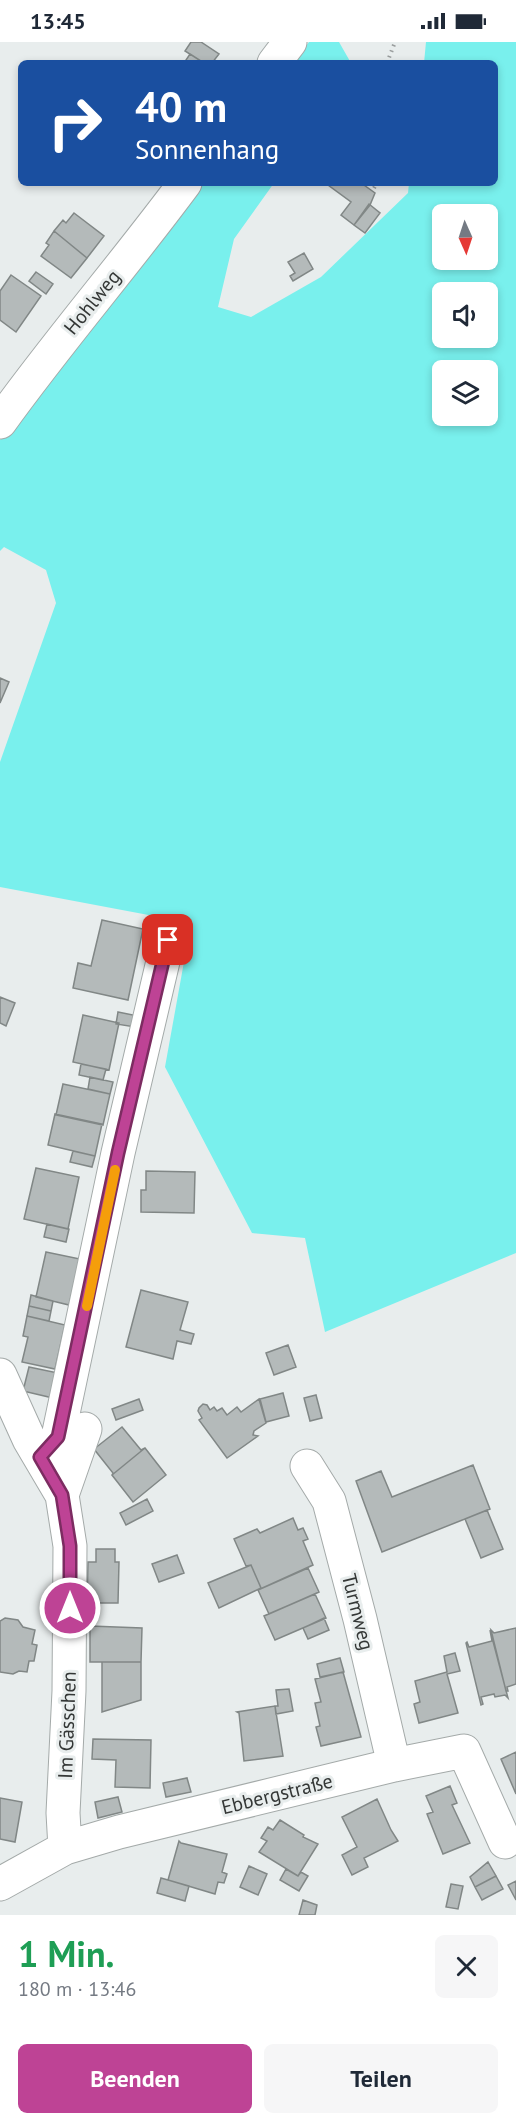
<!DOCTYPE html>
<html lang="de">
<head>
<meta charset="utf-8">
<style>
  :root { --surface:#fff; --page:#f6f6f7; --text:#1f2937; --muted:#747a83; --accent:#be4395 }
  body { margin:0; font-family:"PT Sans",sans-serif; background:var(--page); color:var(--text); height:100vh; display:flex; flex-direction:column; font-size:22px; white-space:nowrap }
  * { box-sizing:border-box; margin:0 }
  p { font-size:20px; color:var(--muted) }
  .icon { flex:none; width:33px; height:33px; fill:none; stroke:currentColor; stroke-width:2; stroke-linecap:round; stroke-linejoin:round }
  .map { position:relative; height:1873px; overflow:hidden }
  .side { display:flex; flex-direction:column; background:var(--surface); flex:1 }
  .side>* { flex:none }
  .top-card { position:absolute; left:18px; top:18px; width:480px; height:126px; border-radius:9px; box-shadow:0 3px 9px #0003; background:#1a4fa0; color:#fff; overflow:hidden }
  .needle { width:39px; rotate:177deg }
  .controls { position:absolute; left:432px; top:162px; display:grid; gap:12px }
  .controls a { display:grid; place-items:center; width:66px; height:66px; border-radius:9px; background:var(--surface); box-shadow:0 3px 9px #0003; font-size:30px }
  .pin { position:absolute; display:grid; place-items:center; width:51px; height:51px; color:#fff; margin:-26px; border-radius:12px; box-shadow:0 3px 9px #0006 }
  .me { position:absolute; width:66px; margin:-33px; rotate:0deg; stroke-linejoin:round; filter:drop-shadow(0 0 4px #0008) }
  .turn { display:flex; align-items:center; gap:21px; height:126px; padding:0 18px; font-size:27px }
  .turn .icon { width:78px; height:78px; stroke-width:2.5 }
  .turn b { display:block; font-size:42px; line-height:51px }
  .round { display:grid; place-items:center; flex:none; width:63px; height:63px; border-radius:9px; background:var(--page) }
  .head { display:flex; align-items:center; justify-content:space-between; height:102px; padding:0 18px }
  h1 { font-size:36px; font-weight:700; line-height:45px; color:#1e9e55 }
  .cta { display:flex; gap:12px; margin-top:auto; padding:12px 18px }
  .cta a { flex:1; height:69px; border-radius:9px; background:var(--accent); color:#fff; font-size:24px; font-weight:700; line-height:69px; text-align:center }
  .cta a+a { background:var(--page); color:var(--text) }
  .status { display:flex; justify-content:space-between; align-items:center; height:42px; padding:0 30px; background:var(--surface); direction:ltr }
  .status svg { height:16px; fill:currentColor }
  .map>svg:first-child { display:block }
  .green { fill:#79f0ed; fill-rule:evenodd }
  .building { fill:#b4baba; stroke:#818786; stroke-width:1.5 }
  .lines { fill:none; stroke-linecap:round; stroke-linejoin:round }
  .minor-casing { stroke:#a4aaa9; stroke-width:35 }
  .path { stroke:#999d9d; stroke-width:4; stroke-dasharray:1.5 4.5; stroke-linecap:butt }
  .minor { stroke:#fff; stroke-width:33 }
  .route-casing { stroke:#7c2c61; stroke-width:15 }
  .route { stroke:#be4395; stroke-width:10 }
  .slow { stroke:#f59e0b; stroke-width:10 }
  .labels { text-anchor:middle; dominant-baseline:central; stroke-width:6; stroke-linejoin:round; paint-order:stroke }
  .street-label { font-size:20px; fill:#343736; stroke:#e8eded }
</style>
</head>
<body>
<div class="status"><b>13:45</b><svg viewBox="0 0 49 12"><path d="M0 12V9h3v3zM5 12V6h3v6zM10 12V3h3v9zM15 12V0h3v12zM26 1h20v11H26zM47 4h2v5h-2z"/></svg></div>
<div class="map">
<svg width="516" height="1873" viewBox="0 0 516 1873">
  <rect width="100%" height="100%" fill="#e8eded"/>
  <path class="green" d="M309 0H339L351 21H293Z
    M426 0H516V1211L325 1290 305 1196 252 1191 165 1025 191 881 0 845V720L56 561 46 528 4 505 0 509V398L117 252 201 141H274L234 197 218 265 251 275 321 235 408 151 409 141H495V21H424ZM442 172H488V218H442ZM442 250H488V296H442ZM442 328H488V374H442Z"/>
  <path class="building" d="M191 0H201L219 12 212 21H204L185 9Z
    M190 12 204 21H184Z
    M329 141H365L364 143 375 151 370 163 354 183 341 173 351 160 328 143Z
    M369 162 380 171 365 191 354 183Z
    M74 171 104 194 87 216 54 189 63 178 66 181Z
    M54 189 87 216 71 236 41 214 49 203 46 201Z
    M304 211 313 227 293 239 290 234 295 231 288 220Z
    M36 230 53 242 46 252 29 239Z
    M11 233 41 254 16 290 0 278V249Z
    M0 636 9 640 0 661Z
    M102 878 143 887 128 958 73 946 78 921 91 924Z
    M0 955 15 961 6 984 0 981Z
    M118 970 138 974 135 985 116 982Z
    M83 973 119 981 109 1028 73 1020Z
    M81 1022 106 1027 103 1038 79 1033Z
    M90 1035 113 1040 110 1052 88 1047Z
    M63 1042 110 1052 103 1083 56 1073Z
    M55 1072 102 1082 95 1114 48 1103Z
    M73 1109 95 1114 92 1125 70 1120Z
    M36 1126 79 1135 68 1187 24 1177Z
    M146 1129 195 1130 194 1171 141 1170V1148H146Z
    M47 1182 69 1187 66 1200 44 1195Z
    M46 1210 80 1217 69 1263 36 1255Z
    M141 1248 188 1260 180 1288 194 1292 191 1302 177 1299 173 1317 126 1305Z
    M31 1253 53 1259 51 1269 29 1264Z
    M29 1264 51 1269 49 1279 27 1274Z
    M27 1274 65 1283 55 1327 22 1320 28 1295 23 1294Z
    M288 1303 296 1325 274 1333 266 1311Z
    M29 1325 58 1331 53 1356 23 1349Z
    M283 1351 289 1374 266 1380 260 1357Z
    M316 1353 322 1376 310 1379 304 1356Z
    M139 1357 143 1368 116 1378 112 1367Z
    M259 1357 266 1381 254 1389 253 1393 258 1394 227 1416 199 1378 202 1376 198 1369 199 1366 203 1362 207 1363 210 1368 214 1365 217 1369 222 1366 227 1373 237 1365 241 1370Z
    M122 1385 141 1408 145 1406 112 1433 113 1431 94 1407Z
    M145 1406 166 1433 133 1460 112 1433Z
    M473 1423 490 1467 382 1510 356 1439 381 1429 392 1455Z
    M147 1457 153 1469 126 1483 120 1471Z
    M487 1468 503 1507 481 1516 465 1477Z
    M293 1476 298 1488 303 1486 308 1497 303 1499 313 1523 258 1548 261 1546 251 1523 246 1524 234 1497 257 1487 260 1491Z
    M96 1507H115V1520H119L118 1561H87L88 1520H96Z
    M177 1513 184 1531 159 1540 152 1522Z
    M251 1523 261 1546 219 1566 208 1541Z
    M308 1526 319 1550 269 1572 258 1548Z
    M315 1552 326 1576 275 1598 264 1574Z
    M5 1576 18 1578 23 1585 35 1588 32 1602 37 1603 34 1619H29L27 1630 19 1629 13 1632 0 1630V1579Z
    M324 1576 329 1588 308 1597 303 1586Z
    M90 1584 142 1586 141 1620H90Z
    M516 1586V1642L507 1645 508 1649H506L491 1588 494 1591Z
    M490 1588 508 1656 505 1653 495 1655 494 1652 481 1655 483 1662 481 1663 466 1601 467 1600 469 1605 492 1599Z
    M455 1611 460 1629 447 1632 458 1671 419 1681 414 1662 420 1660 415 1639 447 1630 444 1614Z
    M340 1616 344 1630 320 1635 317 1622Z
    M102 1620H141V1658L102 1670Z
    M343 1630 361 1695 321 1704 316 1685 320 1684 315 1661 321 1660 315 1637Z
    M289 1647 293 1669 276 1672 275 1664H278L276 1648Z
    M275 1664 283 1714 244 1719 239 1671 237 1670Z
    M93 1697 151 1698 150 1746 115 1745 116 1718 92 1717Z
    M516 1710V1752L501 1717Z
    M187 1736 191 1750 166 1755 163 1741Z
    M450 1744 457 1761 452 1763 470 1801 443 1812 427 1772 433 1770 426 1754Z
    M118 1755 122 1770 98 1776 95 1760Z
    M0 1756 22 1760 15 1800 0 1797Z
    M377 1757 391 1788 398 1799 364 1816 368 1825 352 1833 342 1813 357 1805 342 1775Z
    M280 1778 304 1793 303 1795 318 1802 298 1834 259 1810 267 1799 261 1796 268 1785 273 1788Z
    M179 1799 181 1801 227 1812 222 1830 227 1832 224 1841 218 1840 215 1852 168 1838Z
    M488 1820 496 1834 475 1845 470 1835Z
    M249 1824 267 1832 258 1853 240 1845Z
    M286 1827 298 1834 301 1830 308 1834 299 1849 280 1838Z
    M496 1834 503 1847 482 1858 475 1845Z
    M161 1836 189 1844 185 1859 157 1851Z
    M516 1839V1858L508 1843Z
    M451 1842 463 1844 458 1867 446 1865Z
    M303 1858 317 1863 315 1873H299Z"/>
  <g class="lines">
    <defs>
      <path id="minor" d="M274 21 290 0
        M0 380C59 298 125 222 185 141
        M0 1333 29 1397 62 1453 70 1504 69 1649 63 1771 65 1806
        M40 1415 58 1395 118 1111 168 898
        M307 1424 329 1459 360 1577 394 1723
        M62 1453 85 1387
        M0 1842 65 1806 119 1790 394 1723 464 1709 505 1800"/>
    </defs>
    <use href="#minor" class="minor-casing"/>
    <path class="path" d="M387 21 395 0
      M374 146 377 141"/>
    <use href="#minor" class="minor"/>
  </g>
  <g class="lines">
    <defs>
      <path id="route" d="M70 1566V1504L62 1453 40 1415 58 1395 118 1111 168 898"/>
    </defs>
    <use href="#route" class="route-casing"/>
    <use href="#route" class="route"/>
    <path class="slow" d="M87 1264 115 1128"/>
  </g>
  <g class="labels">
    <g class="street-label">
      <text transform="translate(92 260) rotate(-51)">Hohlweg</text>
      <text transform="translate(358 1570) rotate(76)">Turmweg</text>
      <text transform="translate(67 1683) rotate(-88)">Im Gässchen</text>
      <text transform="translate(277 1752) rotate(-14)">Ebbergstraße</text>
    </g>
  </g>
</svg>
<div class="controls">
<a><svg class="needle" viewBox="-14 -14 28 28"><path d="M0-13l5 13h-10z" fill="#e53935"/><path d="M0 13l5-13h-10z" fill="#747a83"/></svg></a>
<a><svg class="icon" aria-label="sound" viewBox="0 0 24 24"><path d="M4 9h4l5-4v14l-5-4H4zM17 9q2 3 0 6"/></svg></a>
<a><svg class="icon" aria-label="layers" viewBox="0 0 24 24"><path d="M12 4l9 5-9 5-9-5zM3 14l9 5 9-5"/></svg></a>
</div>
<div class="pin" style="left:168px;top:898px;background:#d93025"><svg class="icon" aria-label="arrive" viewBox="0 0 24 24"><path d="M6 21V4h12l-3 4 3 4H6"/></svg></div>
<svg class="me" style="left:70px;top:1566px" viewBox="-20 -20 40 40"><circle r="17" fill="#be4395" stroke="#fff" stroke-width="3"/><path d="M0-11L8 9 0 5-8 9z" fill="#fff"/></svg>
<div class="top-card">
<div class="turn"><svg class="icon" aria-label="right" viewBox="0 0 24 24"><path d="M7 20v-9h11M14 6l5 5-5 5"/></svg><div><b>40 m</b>Sonnenhang</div></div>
</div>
</div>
<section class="side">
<div class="head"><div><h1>1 Min.</h1><p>180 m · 13:46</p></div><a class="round"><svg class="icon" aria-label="close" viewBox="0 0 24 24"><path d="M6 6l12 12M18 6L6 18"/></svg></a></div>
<div class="cta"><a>Beenden</a><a>Teilen</a></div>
</section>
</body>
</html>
